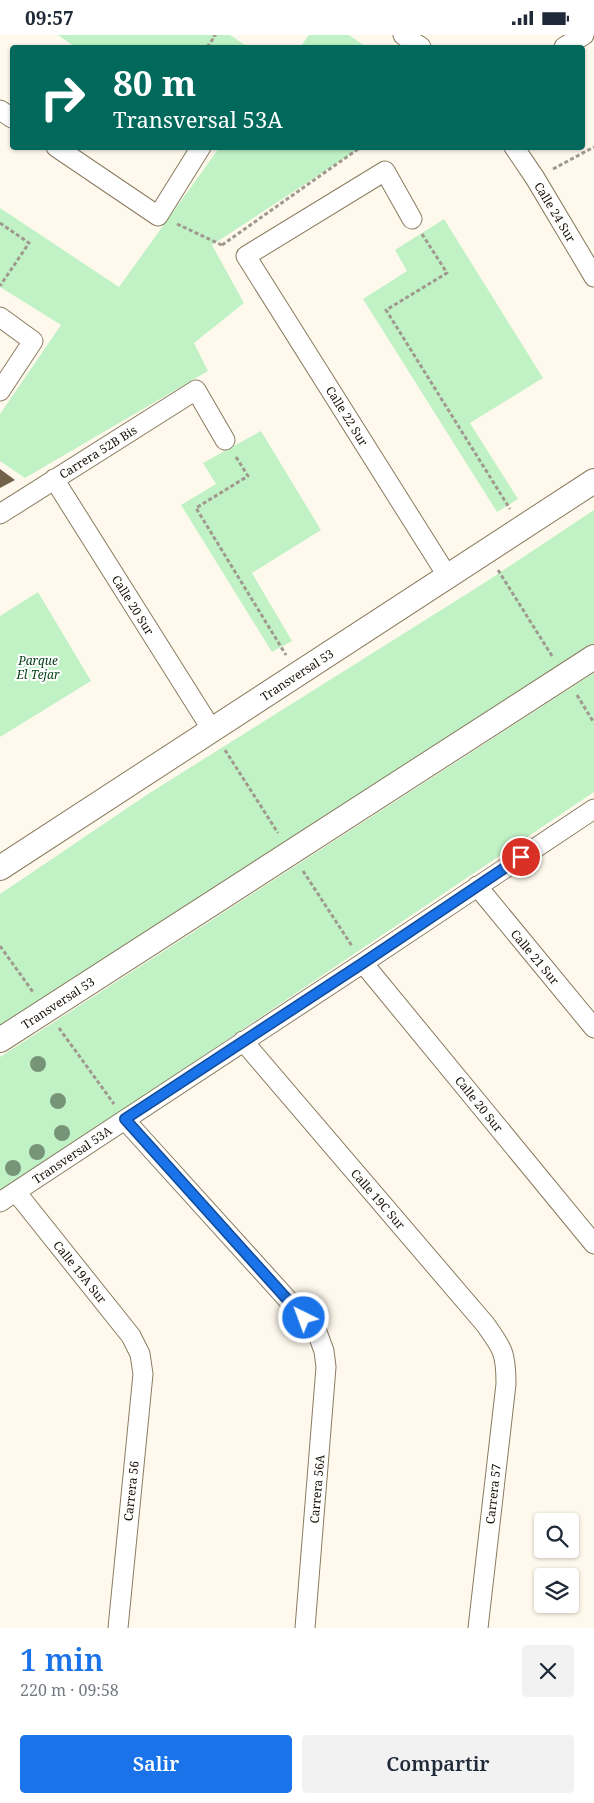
<!DOCTYPE html>
<html lang="es">
<head>
<meta charset="utf-8">
<style>
  :root { --surface:#fff; --page:#f2f2f3; --text:#1f2937; --muted:#747a83; --accent:#1a73e8 }
  body { margin:0; font-family:"Noto Serif",serif; background:var(--page); color:var(--text); height:100vh; display:flex; flex-direction:column; font-size:19px; white-space:nowrap }
  * { box-sizing:border-box; margin:0 }
  p { font-size:16px; color:var(--muted) }
  .icon { flex:none; width:28px; height:28px; fill:none; stroke:currentColor; stroke-width:2; stroke-linecap:round; stroke-linejoin:round }
  .map { position:relative; height:1593px; overflow:hidden }
  .panel { display:flex; flex-direction:column; background:var(--surface); flex:1 }
  .panel>* { flex:none }
  .guide { position:absolute; left:10px; top:10px; width:575px; height:105px; border-radius:5px; box-shadow:0 1px 4px #0004; background:#00695c; color:#fff; overflow:hidden }
  .fabs { position:absolute; left:534px; top:1478px; display:grid; gap:10px }
  .fabs a { display:grid; place-items:center; width:45px; height:45px; border-radius:5px; background:var(--surface); box-shadow:0 1px 4px #0004; font-size:25px }
  .pin { position:absolute; display:grid; place-items:center; width:42px; height:42px; color:#fff; margin:-21px; border:2px solid #fff; border-radius:50%; box-shadow:0 1px 5px #0007 }
  .me { position:absolute; width:55px; margin:-28px; rotate:318deg; stroke-linejoin:round; filter:drop-shadow(0 0 4px #0008) }
  .turn { display:flex; align-items:center; gap:18px; height:105px; padding:0 20px; font-size:22px }
  .turn .icon { width:65px; height:65px; stroke-width:2.5 }
  .turn b { display:block; font-size:35px; line-height:42px }
  .round { display:grid; place-items:center; flex:none; width:52px; height:52px; border-radius:5px; background:var(--page) }
  .summary { display:flex; align-items:center; justify-content:space-between; height:85px; padding:0 20px }
  h1 { font-size:30px; font-weight:600; line-height:38px; color:var(--accent) }
  .button { display:flex; gap:10px; margin-top:auto; padding:10px 20px }
  .button a { flex:1; height:58px; border-radius:5px; background:var(--accent); color:#fff; font-size:20px; font-weight:600; line-height:58px; text-align:center }
  .button a+a { background:var(--page); color:var(--text) }
  .status { display:flex; justify-content:space-between; align-items:center; height:35px; padding:0 25px; background:var(--surface); direction:ltr }
  .status svg { height:14px; fill:currentColor }
  .map>svg:first-child { display:block }
  .green { fill:#c0f2c6 }
  .building { fill:#726249 }
  .lines { fill:none; stroke-linecap:round; stroke-linejoin:round }
  .minor-casing { stroke:#897b5f; stroke-width:21 }
  .tertiary-casing { stroke:#897b5f; stroke-width:26 }
  .path { stroke:#9f998e; stroke-width:3; stroke-dasharray:4 2.5; stroke-linecap:butt }
  .minor { stroke:#fff; stroke-width:19 }
  .tertiary { stroke:#fff; stroke-width:24 }
  .tree { fill:#769478 }
  .route-casing { stroke:#114b97; stroke-width:12 }
  .route { stroke:#1a73e8; stroke-width:9 }
  .labels { text-anchor:middle; dominant-baseline:central; stroke-width:4; stroke-linejoin:round; paint-order:stroke }
  .street-label { font-size:12px; fill:#181208; stroke:#fff }
  .park-label { font-size:12px; font-style:italic; fill:#064218; stroke:#fff }
</style>
</head>
<body>
<div class="status"><b>09:57</b><svg viewBox="0 0 49 12"><path d="M0 12V9h3v3zM5 12V6h3v6zM10 12V3h3v9zM15 12V0h3v12zM26 1h20v11H26zM47 4h2v5h-2z"/></svg></div>
<div class="map">
<svg width="594" height="1593" viewBox="0 0 594 1593">
  <rect width="100%" height="100%" fill="#fff9ed"/>
  <path class="green" d="M58 0H230L248 12H75Z
    M309 0H349L366 12H300Z
    M219 113H360L212 210 244 268 194 308 208 336 25 443 0 426V379L61 290 0 252V173L119 252Z
    M444 184 543 343 470 388 518 464 497 477 363 264 407 236 395 215Z
    M261 396 321 495 252 538 292 606 272 617 181 470 216 449 203 428Z
    M594 475V613L0 991V859L148 759 481 550Z
    M38 557 91 646 0 702V581Z
    M594 638V757L0 1158V1022Z"/>
  <path class="building" d="M0 434 15 445 0 453Z"/>
  <g class="lines">
    <defs>
      <path id="minor" d="M403 0 421 12
        M564 12 584 0
        M0 75 12 83
        M56 112 158 181 201 112
        M514 112 535 143 594 242
        M412 184 385 136 246 221 448 542
        M0 282 33 306 0 356
        M54 444 212 695
        M0 479 196 355 225 405
        M477 851 594 993
        M363 928 594 1209
        M243 1006 485 1289C503 1314 506 1318 506 1349L478 1593
        M125 1085 317 1297 324 1316 326 1332 305 1593
        M16 1157 131 1301 140 1319 143 1339 118 1593
        M0 1167 363 928 594 774"/>
      <path id="tertiary" d="M0 833 594 446
        M0 1005 594 622"/>
    </defs>
    <use href="#minor" class="minor-casing"/>
    <use href="#tertiary" class="tertiary-casing"/>
    <path class="path" d="M207 12 215 1 213 0
      M553 134 594 112
      M0 188 29 208 0 251
      M177 189 224 211
      M422 199 447 238 386 275 510 474
      M222 210 361 112
      M236 422 248 441 196 473 286 620
      M498 535 552 621
      M577 660 594 688
      M225 715 278 798
      M303 836 352 911
      M0 911 33 957
      M59 993 114 1069"/>
    <use href="#minor" class="minor"/>
    <use href="#tertiary" class="tertiary"/>
  </g>
  <g class="tree">
    <circle cx="38" cy="1029" r="8"/>
    <circle cx="58" cy="1066" r="8"/>
    <circle cx="62" cy="1098" r="8"/>
    <circle cx="37" cy="1117" r="8"/>
    <circle cx="13" cy="1133" r="8"/>
  </g>
  <g class="lines">
    <defs>
      <path id="route" d="M304 1283 125 1084 363 928 521 822"/>
    </defs>
    <use href="#route" class="route-casing"/>
    <use href="#route" class="route"/>
  </g>
  <g class="labels">
    <g class="street-label">
      <text transform="translate(555 177) rotate(59)">Calle 24 Sur</text>
      <text transform="translate(347 381) rotate(58)">Calle 22 Sur</text>
      <text transform="translate(98 417) rotate(-32)">Carrera 52B Bis</text>
      <text transform="translate(133 570) rotate(58)">Calle 20 Sur</text>
      <text transform="translate(297 640) rotate(-33)">Transversal 53</text>
      <text transform="translate(535 922) rotate(50)">Calle 21 Sur</text>
      <text transform="translate(58 968) rotate(-33)">Transversal 53</text>
      <text transform="translate(479 1069) rotate(51)">Calle 20 Sur</text>
      <text transform="translate(72 1120) rotate(-34)">Transversal 53A</text>
      <text transform="translate(378 1164) rotate(49)">Calle 19C Sur</text>
      <text transform="translate(80 1237) rotate(51)">Calle 19A Sur</text>
      <text transform="translate(317 1454) rotate(-85)">Carrera 56A</text>
      <text transform="translate(131 1456) rotate(-84)">Carrera 56</text>
      <text transform="translate(493 1459) rotate(-84)">Carrera 57</text>
    </g>
    <g class="park-label">
      <text x="38" y="625">Parque<tspan x="38" dy="14">El Tejar</tspan></text>
    </g>
  </g>
</svg>
<div class="fabs">
<a><svg class="icon" aria-label="search" viewBox="0 0 24 24"><circle cx="10" cy="10" r="6"/><path d="M15 15l6 6"/></svg></a>
<a><svg class="icon" aria-label="layers" viewBox="0 0 24 24"><path d="M12 4l9 5-9 5-9-5zM3 14l9 5 9-5"/></svg></a>
</div>
<div class="pin" style="left:521px;top:822px;background:#d93025"><svg class="icon" aria-label="arrive" viewBox="0 0 24 24"><path d="M6 21V4h12l-3 4 3 4H6"/></svg></div>
<svg class="me" style="left:304px;top:1283px" viewBox="-20 -20 40 40"><circle r="17" fill="#1a73e8" stroke="#fff" stroke-width="3"/><path d="M0-11L8 9 0 5-8 9z" fill="#fff"/></svg>
<div class="guide">
<div class="turn"><svg class="icon" aria-label="right" viewBox="0 0 24 24"><path d="M7 20v-9h11M14 6l5 5-5 5"/></svg><div><b>80 m</b>Transversal 53A</div></div>
</div>
</div>
<section class="panel">
<div class="summary"><div><h1>1 min</h1><p>220 m · 09:58</p></div><a class="round"><svg class="icon" aria-label="close" viewBox="0 0 24 24"><path d="M6 6l12 12M18 6L6 18"/></svg></a></div>
<div class="button"><a>Salir</a><a>Compartir</a></div>
</section>
</body>
</html>
